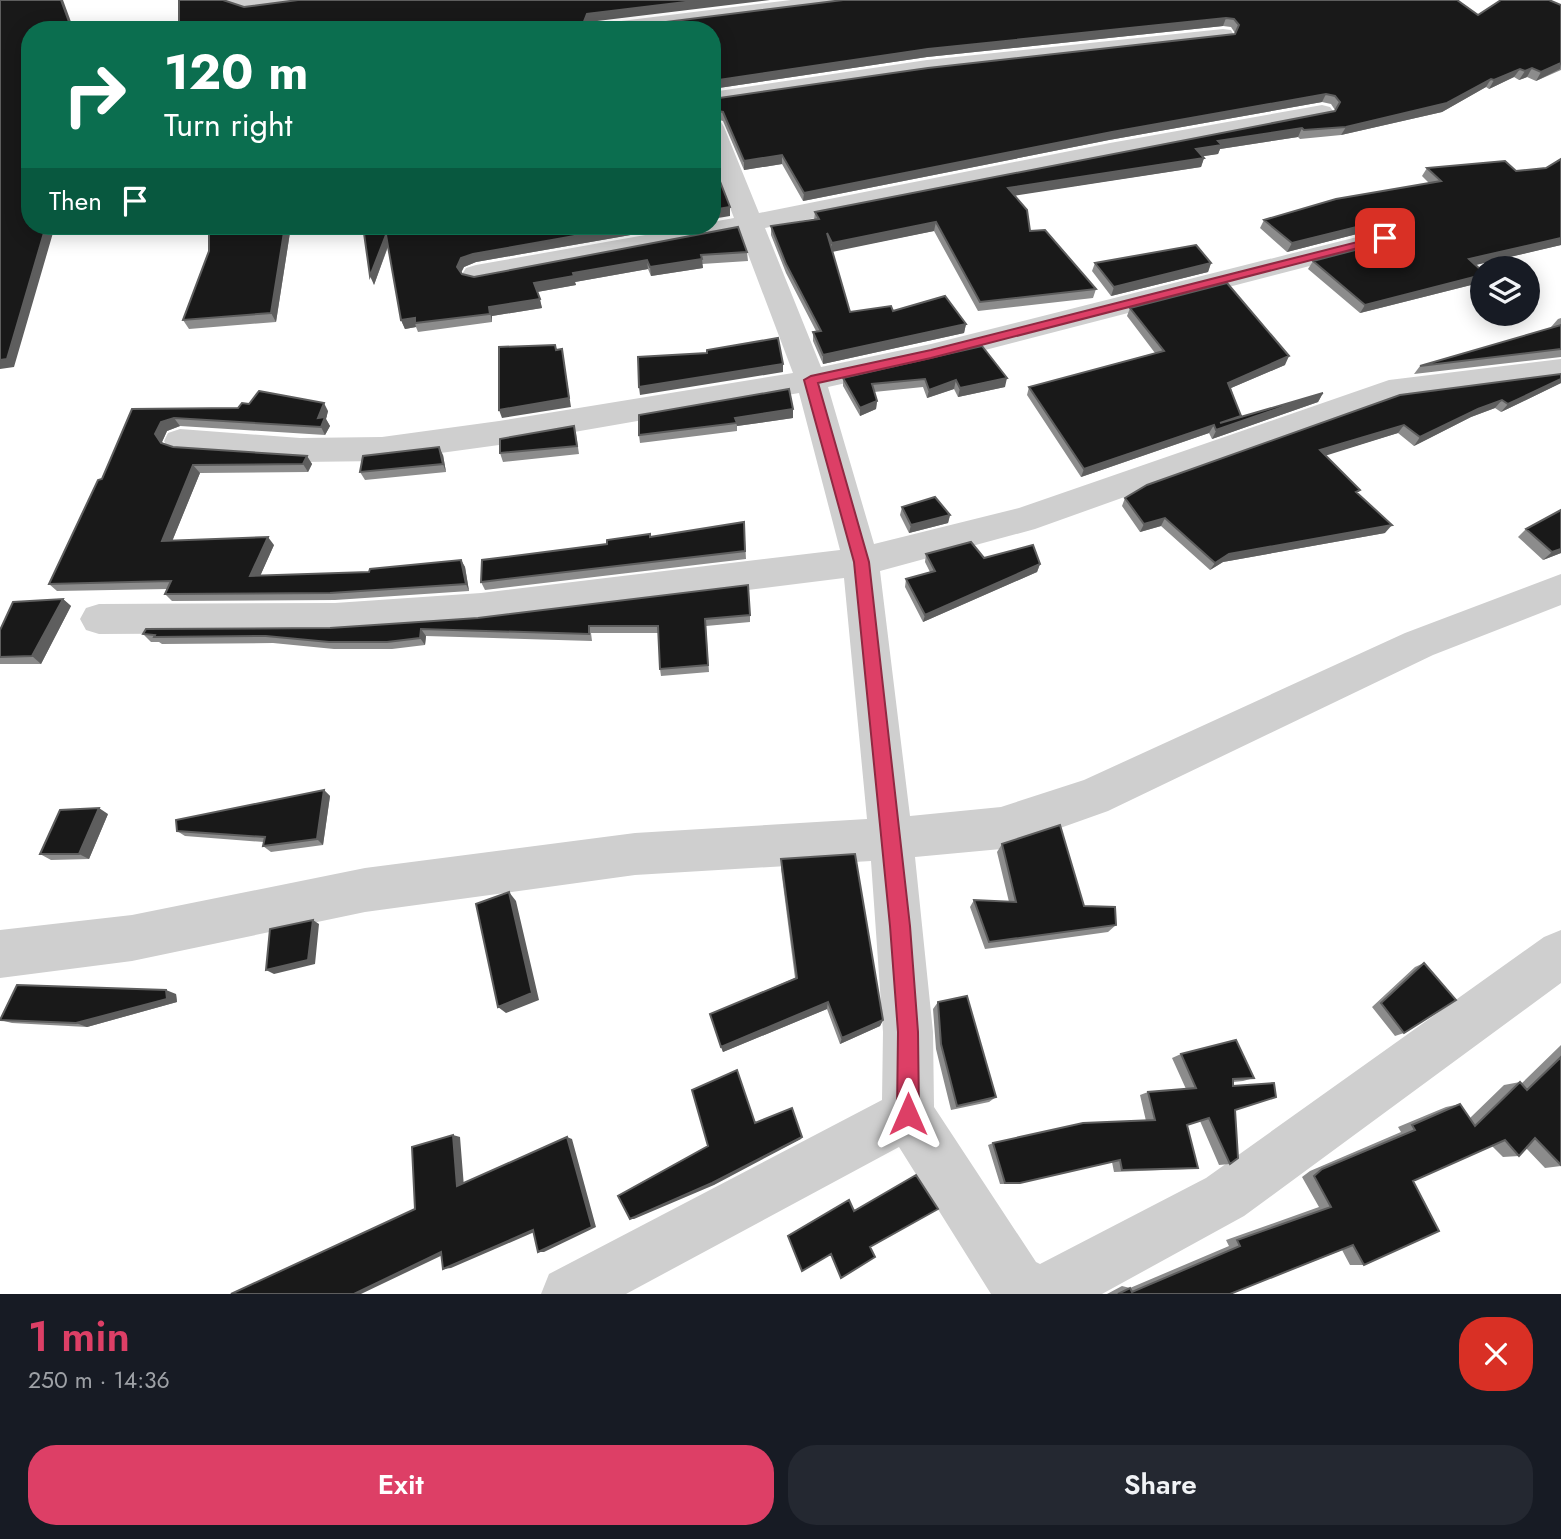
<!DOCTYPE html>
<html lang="en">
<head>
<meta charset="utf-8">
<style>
  :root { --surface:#171b24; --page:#242831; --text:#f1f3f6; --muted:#9ea1a6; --accent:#dd3f66 }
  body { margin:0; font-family:Jost,sans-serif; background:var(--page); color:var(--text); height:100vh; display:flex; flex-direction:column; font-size:26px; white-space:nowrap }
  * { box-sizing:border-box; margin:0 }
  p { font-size:23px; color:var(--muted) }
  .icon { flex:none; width:38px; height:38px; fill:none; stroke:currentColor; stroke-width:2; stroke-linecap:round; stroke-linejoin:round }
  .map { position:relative; height:1294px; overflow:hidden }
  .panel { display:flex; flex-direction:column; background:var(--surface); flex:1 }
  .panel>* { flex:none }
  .guide { position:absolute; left:21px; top:21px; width:700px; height:214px; border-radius:28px; box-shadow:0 4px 18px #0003; background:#0b6e4f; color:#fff; overflow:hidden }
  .buttons { position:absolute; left:1470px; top:256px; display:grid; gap:14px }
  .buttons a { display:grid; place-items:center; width:70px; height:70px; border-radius:50%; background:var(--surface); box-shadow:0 4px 18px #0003; font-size:35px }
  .pin { position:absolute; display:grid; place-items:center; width:60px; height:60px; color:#fff; margin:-30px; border-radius:14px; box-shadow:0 4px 10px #0006 }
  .me { position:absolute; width:77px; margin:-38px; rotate:0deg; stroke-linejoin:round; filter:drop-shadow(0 0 5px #0008) }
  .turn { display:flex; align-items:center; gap:24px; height:147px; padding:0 28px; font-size:32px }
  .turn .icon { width:91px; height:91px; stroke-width:2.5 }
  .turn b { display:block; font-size:49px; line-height:60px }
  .then { display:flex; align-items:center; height:66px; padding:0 28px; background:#0003; gap:14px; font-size:26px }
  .round { display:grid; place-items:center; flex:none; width:74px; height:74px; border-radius:28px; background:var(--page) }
  .head { display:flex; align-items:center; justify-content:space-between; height:119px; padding:0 28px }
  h1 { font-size:42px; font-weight:600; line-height:52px; color:var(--accent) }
  .primary-button { display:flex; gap:14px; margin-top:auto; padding:14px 28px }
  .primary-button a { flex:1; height:80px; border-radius:28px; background:var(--accent); color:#fff; font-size:28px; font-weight:600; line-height:80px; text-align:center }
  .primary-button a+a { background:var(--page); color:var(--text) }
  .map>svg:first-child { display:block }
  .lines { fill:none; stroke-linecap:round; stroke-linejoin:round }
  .street { fill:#cfcfcf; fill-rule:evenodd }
  .wall { fill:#8c8c8c }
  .shaded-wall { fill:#5e5e5e }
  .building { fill:#191919; stroke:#5e5e5e; stroke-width:2 }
  .route { fill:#dd3f66; stroke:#902942; stroke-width:2 }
</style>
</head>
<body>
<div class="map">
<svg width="1561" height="1294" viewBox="0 0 1561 1294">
  <rect width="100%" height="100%" fill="#fff"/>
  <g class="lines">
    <path class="street" d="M222 0H310L307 4 300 6C277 10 239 23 222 0Z
      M791 0H852L849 4 842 6 651 30H586L589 25 597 24Z
      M1223 29 1231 30 1234 35 1231 40 927 74 712 106V92L927 60Z
      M1322 105 1330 107 1334 112 1330 117 1110 158 765 228 821 367 931 344 1385 230 1395 232 1399 238 1395 244 931 364 828 387 874 544 1019 508 1389 380 1561 359V379L1393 401 1035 529 880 571 910 816 1001 807 1084 780 1405 633 1561 574V605L1433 655 1108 811 1001 849 915 857 933 1032 934 1107 1036 1262 1040 1264 1206 1178 1544 937 1561 930V983L1244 1216 1102 1294H991L899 1147 626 1294H541L549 1274 882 1100 883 1032 871 861 635 875 365 912 132 961 0 978V930L132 915 365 868 635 833 867 819 844 578 481 623 335 633 99 634 86 630 80 619 86 608 99 604 335 603 481 593 840 550 799 393 499 445 382 461 300 462 180 453 168 449 164 441 168 433 180 429 300 438 382 437 499 421 793 373 740 233 476 283 466 280 462 274 466 268 476 265 696 226H712V222L734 218 712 160V120L721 122 724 127 759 213 1110 143Z"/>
  </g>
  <path class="wall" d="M224 1 244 7 589 22 588 24H650L1478 15 1561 5V70L1536 81 1527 77 1519 80 1514 77 1489 89 1486 87 1442 112 1341 135 1300 139 1298 137 1220 149 1218 154 1203 156 1204 158 1201 167 1015 195 1030 231 1096 289 1093 298 978 311 934 231 832 251 850 312 893 311 966 324 964 333 823 364 813 341V332L816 331 786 273 771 235V226L814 220 815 212 1335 111V110L1331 104 1322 102 1109 140 803 201 782 164 744 170 723 121 712 118V99L1235 34V33L1231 27 1223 26 927 57 712 89V30H182L179 25Z
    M1427 168 1561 245 1475 265 1482 271V279L1479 283 1360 313 1308 269 1313 261 1401 238 1397 231 1384 227 1287 252 1260 228 1264 220 1429 183 1422 176Z
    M291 226 276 322 189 329 183 320 209 251Z
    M363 226 416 233 479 228 490 226H682L476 262 464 267 461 272 462 274 474 277 738 227 747 252 748 261 702 264 703 268 651 276 648 269 575 282 576 285 537 292 542 308 492 316V322L418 332 416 327 405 329 401 320 388 247 374 285Z
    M1095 263H1211L1208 272 1111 296 1092 271Z
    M1130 308 1285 365 1231 388 1240 417 1323 393 1318 402 1212 439 1209 433 1081 477 1027 395 1029 387 1155 353 1127 316Z
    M1561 318V357L1414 374 1420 366 1551 328V327L1558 319Z
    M982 346 1005 387 958 397 954 389 927 398 923 387 874 392 877 401 876 409 860 416 843 386V378Z
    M1561 374V383L1501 412 1495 408 1471 417 1414 446 1398 433 1325 455 1360 490 1357 493 1385 533 1223 562 1210 570 1161 526 1140 532 1122 506 1125 498Z
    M249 404 328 411 326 419 330 426 325 435 180 426 167 431 162 442 163 444 173 447 307 456 312 464 308 472 200 473 172 541 274 545 260 576 369 572 461 560 465 567 469 591 335 600 172 601 165 594 167 589 57 591 49 584 102 479 132 409 238 408Z
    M639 415 793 418 737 426V431L640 443 639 435Z
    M576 434 579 454 503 462 500 453Z
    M443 455 446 472 365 480 360 472Z
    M902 507 950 515 948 523 909 533 900 515Z
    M744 522 746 559 485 590 481 582 607 544Z
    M1526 529 1561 553 1543 560 1518 537Z
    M926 554 984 558 1040 564 1037 572 923 622 905 587 906 579 930 572 925 562Z
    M63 599 71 606 41 664H0V630Z
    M750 615V622L706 626 709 672 661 676 660 669 658 633H591L592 641 426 636 425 645 392 649H334L273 643 162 644 159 642H151L143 634Z
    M324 790 330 796 323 845 271 852 263 846 264 842 185 836 177 831Z
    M108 814 89 859 51 860 40 854Z
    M1002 844 1084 906 1116 925 1108 932 985 949 970 907 974 900 1009 902 997 852Z
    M781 859 883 1020 880 1026 840 1044 827 1009 723 1052 710 1014 795 978 781 869Z
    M1424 963 1404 1033 1395 1036 1372 1007 1415 967Z
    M176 994 177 1002 87 1027 12 1023 0 1020Z
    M938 1002 996 1097 989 1102 951 1110 936 1049 933 1009Z
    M1561 1045V1166L1545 1168 1526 1148 1519 1156 1503 1157 1492 1146 1413 1181 1364 1265H1350L1342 1250 1230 1294H1107L1122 1286 1130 1288 1229 1246 1226 1240 1319 1207 1302 1177 1310 1171 1401 1132 1398 1127 1446 1107 1460 1104 1470 1118 1504 1085 1520 1082 1521 1084Z
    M1181 1054 1254 1078 1243 1081 1233 1082 1235 1110 1230 1164 1219 1165 1200 1121 1187 1125 1198 1168 1188 1169 1114 1172 1112 1162 1014 1184H1000L988 1145 993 1143 1146 1121 1140 1095 1148 1092 1186 1089 1172 1058Z"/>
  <path class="shaded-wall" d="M61 0H63L74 30H72Z
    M702 0H770L589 22 585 30 583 24 587 14Z
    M1226 18 1223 26 927 57 712 89V81L928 49Z
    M190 23 193 30H182L179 25Z
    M1561 63 1560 69 1536 81 1541 72Z
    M1532 68 1527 77 1519 80 1525 71Z
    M1520 69 1514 77 1489 89 1494 80Z
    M1491 79 1486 87 1442 112 1341 135 1346 127Z
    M1326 94 1322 102 1109 140 803 201 804 193 1112 132Z
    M1302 128 1298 137 1220 149 1218 154 1192 158 1196 149 1218 141Z
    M782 155V164L744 170V161Z
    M1204 158 1201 167 1006 197 1008 188Z
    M730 207V216L712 219V210Z
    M1389 219 1384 227 1287 252 1292 243Z
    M936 222 934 231 832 252V243Z
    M46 226H55L14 367 0 369V360Z
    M285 226H291L276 322 271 313Z
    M413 226H416V242L412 233Z
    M631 226H682L476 262 464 267 460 275 457 267 461 258 473 254Z
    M386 235 389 243 374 285 370 276Z
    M1561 238V245L1463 268 1469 259Z
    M702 259 703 268 651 276 650 267Z
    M647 260 648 269 575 282 576 285 537 292 534 283 573 273Z
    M1211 263 1208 272 1111 296 1114 287Z
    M1482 275V279L1479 283 1360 313 1365 305Z
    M540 299 542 308 492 316V322L489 307Z
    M415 318V323L416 327 405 329 401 320Z
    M966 324 964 333 823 364V355Z
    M562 349 571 407 502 418 499 410Z
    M1289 356 1285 365 1224 391 1228 383Z
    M783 364V372L640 395 639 387Z
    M1007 378 1005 387 958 397 960 388Z
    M1561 379V383L1501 412 1508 404Z
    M956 380 954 389 927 398 929 390Z
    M1323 393 1318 402 1212 439 1220 423 1241 416 1236 423Z
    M1502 400 1495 408 1471 417 1414 446 1420 437 1478 409Z
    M877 401 876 409 860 416V408Z
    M324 403 328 411 326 419 330 426 325 435 321 427 318 418Z
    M793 409V418L737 426 735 418Z
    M174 418 180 426 167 431 162 442 167 451 155 434 161 422Z
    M1214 425 1209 433 1081 477 1084 469Z
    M1404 425 1398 433 1315 459 1320 450Z
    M439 447 443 455 446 472 443 464Z
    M307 456 312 464 308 472 303 464Z
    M193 465 200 473 169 549 162 541Z
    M950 515 948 523 909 533 911 525Z
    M1165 518 1161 526 1140 532 1144 524Z
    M1392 525 1385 533 1223 562 1210 570 1215 563 1229 554Z
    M268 537 274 545 257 583 250 576Z
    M1561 549V553L1543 560 1552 552Z
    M461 560 465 567 469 591 466 584Z
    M1040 564 1037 572 923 622 925 615Z
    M63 599 71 606 41 664 32 656Z
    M421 629 426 636 425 645 420 638Z
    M324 790 330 796 323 845 317 839Z
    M99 808 108 814 89 859 79 854Z
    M509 892 516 901 539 1000 506 1013 498 1007Z
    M313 920 319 924 315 964 274 974 266 970Z
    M166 990 176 994 177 1002 87 1027 76 1023Z
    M828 1002 827 1009 723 1052 721 1047Z
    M883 1020 880 1026 840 1044 842 1038Z
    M453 1135 460 1137 464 1187 457 1186Z
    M567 1137 572 1139 596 1227 544 1252H538Z
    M802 1137 801 1139 714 1185 634 1219H630Z
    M533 1230H539L451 1268 443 1269Z
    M441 1252H449L361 1294H354Z"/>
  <path class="building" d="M0 0H61L72 30H30V226H46L7 359 0 360Z
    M179 0H223L244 7 298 0H702L587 14 583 24H650L843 0H1457L1478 15 1501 0H1549L1561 5V63L1541 72 1532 68 1525 71 1520 69 1494 80 1491 79 1447 103 1346 127 1304 130 1302 128 1218 141 1222 145 1196 149 1204 158 1008 188 1027 210 1030 231 1045 230 1096 289 980 302 936 222 832 243 827 233 850 312 891 306 893 311 945 296 966 324 823 355 813 332 821 331 786 264 771 226 819 219 815 212 1335 111 1340 102 1335 96 1326 94 1112 132 804 193 782 155 744 161 723 112 712 110V99L928 68 1235 34 1239 25 1234 19 1226 18 928 49 712 81V30H192L190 23 179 25Z
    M1561 159V238L1469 259 1482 271V275L1365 305 1313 261 1401 238 1407 231 1402 222 1389 219 1292 243 1264 220 1336 199 1441 181 1427 168 1505 161 1516 171 1546 168Z
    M712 161 730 207 712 210Z
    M209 226H285L271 313 183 320 209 251Z
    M363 226H413L412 233 459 226H478L479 228 490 226H631L473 254 461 258 457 267 462 274 474 277 738 227 747 252 701 255 702 259 650 267 647 260 573 273 574 276 534 283 540 299 489 307 490 314 415 323V318L401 320 386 235 370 276Z
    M1196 245 1211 263 1114 287 1095 263Z
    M1227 283 1289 356 1228 383 1241 416 1220 423 1323 393 1216 430 1214 425 1084 469 1029 387 1164 351 1130 308Z
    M1561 325V349L1420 366Z
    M778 338 783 364 639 387 638 357 707 353V350Z
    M555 345 556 350 562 349 569 398 499 410V347Z
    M982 346 1007 378 960 388 956 380 929 390 925 379 872 384 877 401 860 408 843 378Z
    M1561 374V379L1508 404 1502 400 1478 409 1420 437 1404 425 1320 450 1360 490 1356 492 1392 525 1229 554 1215 563 1165 518 1144 524 1125 498 1147 485 1400 395Z
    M789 389 793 409 735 418 737 423 639 435V415Z
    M259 391 324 403 318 418 325 417 321 427 174 418 161 422 155 434 161 443 173 447 307 456 303 464 193 465 162 541 268 537 250 576 369 572 370 569 461 560 466 584 330 593 165 594 171 581 49 584 98 480 102 479 132 409 238 408 242 403 249 404Z
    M574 426 577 446 500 453V439Z
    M439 447 443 464 360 472 363 456Z
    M935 497 950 515 911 525 902 507Z
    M1561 510V549L1552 552 1526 529Z
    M744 522 745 551 481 582 482 560 607 544V540L650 534V537Z
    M971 542 984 558 1033 545 1040 564 925 615 906 579 935 571 926 554Z
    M748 585 750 615 705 619 708 665 660 669 658 626H589V634L421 629 420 638 387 642H329L266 636 154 637 155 635 143 634 146 629 330 628 478 618Z
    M63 599 32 656 0 657V630L13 602Z
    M324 790 317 839 263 846 265 837 177 831 176 820Z
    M99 808 79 854H40L60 810Z
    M1060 825 1084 906 1115 907 1116 925 989 942 974 900 1016 902 1002 844Z
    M855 854 883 1020 842 1038 828 1002 721 1047 710 1014 797 978 781 859Z
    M509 892 532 993 498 1007 476 904Z
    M313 920 308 960 266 970 270 929Z
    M1424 963 1456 1000 1404 1033 1381 1003Z
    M17 985 166 990 167 999 76 1023 0 1020Z
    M967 996 996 1097 957 1106 941 1044 938 1002Z
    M1236 1040 1254 1078 1233 1079V1086L1274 1083 1276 1097 1235 1110 1238 1158 1230 1164 1209 1118 1187 1125 1198 1168 1122 1170 1120 1160 1020 1183H1005L993 1143 1083 1123 1155 1120 1148 1092 1196 1088 1181 1054Z
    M1561 1057V1165L1535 1138 1519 1156 1505 1140 1413 1181 1439 1231 1364 1265 1353 1245 1230 1294H1118L1130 1288 1132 1292 1240 1246 1237 1240 1331 1207 1314 1176 1322 1169 1415 1130 1412 1125 1460 1104 1475 1126 1520 1082 1527 1090Z
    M737 1070 755 1123 792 1108 802 1137 712 1183 630 1219 618 1196 708 1146 692 1090Z
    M453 1135 457 1186 567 1137 592 1227 538 1252 533 1230 443 1269 441 1252 354 1294H231L415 1209 412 1147Z
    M916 1175 938 1209 870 1247 875 1257 841 1278 831 1254 802 1271 788 1236 849 1200 854 1211Z"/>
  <path class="route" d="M1385 235 1391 238 1389 240 931 358 818 383 869 562 910 926 918 1032 919 1114 915 1122 908 1125 900 1122 897 1114 898 1032 890 926 854 562 804 380 811 376 931 350Z"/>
</svg>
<div class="buttons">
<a><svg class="icon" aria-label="layers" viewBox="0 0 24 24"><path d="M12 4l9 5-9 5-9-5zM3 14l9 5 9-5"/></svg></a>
</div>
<div class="pin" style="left:1385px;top:238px;background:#d93025"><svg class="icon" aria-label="arrive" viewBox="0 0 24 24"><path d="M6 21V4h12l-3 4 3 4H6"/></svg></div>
<svg class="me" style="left:908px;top:1114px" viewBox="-20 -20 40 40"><path d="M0-17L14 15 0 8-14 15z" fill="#dd3f66" stroke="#fff" stroke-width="4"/></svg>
<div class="guide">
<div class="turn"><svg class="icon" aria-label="right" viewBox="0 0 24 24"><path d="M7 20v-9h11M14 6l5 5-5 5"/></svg><div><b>120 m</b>Turn right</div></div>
<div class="then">Then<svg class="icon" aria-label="arrive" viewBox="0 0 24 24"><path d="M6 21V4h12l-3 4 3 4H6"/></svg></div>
</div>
</div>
<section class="panel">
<div class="head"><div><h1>1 min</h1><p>250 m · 14:36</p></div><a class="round" style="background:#d93025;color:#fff"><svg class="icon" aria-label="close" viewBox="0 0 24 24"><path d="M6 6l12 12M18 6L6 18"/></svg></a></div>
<div class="primary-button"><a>Exit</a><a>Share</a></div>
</section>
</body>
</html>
